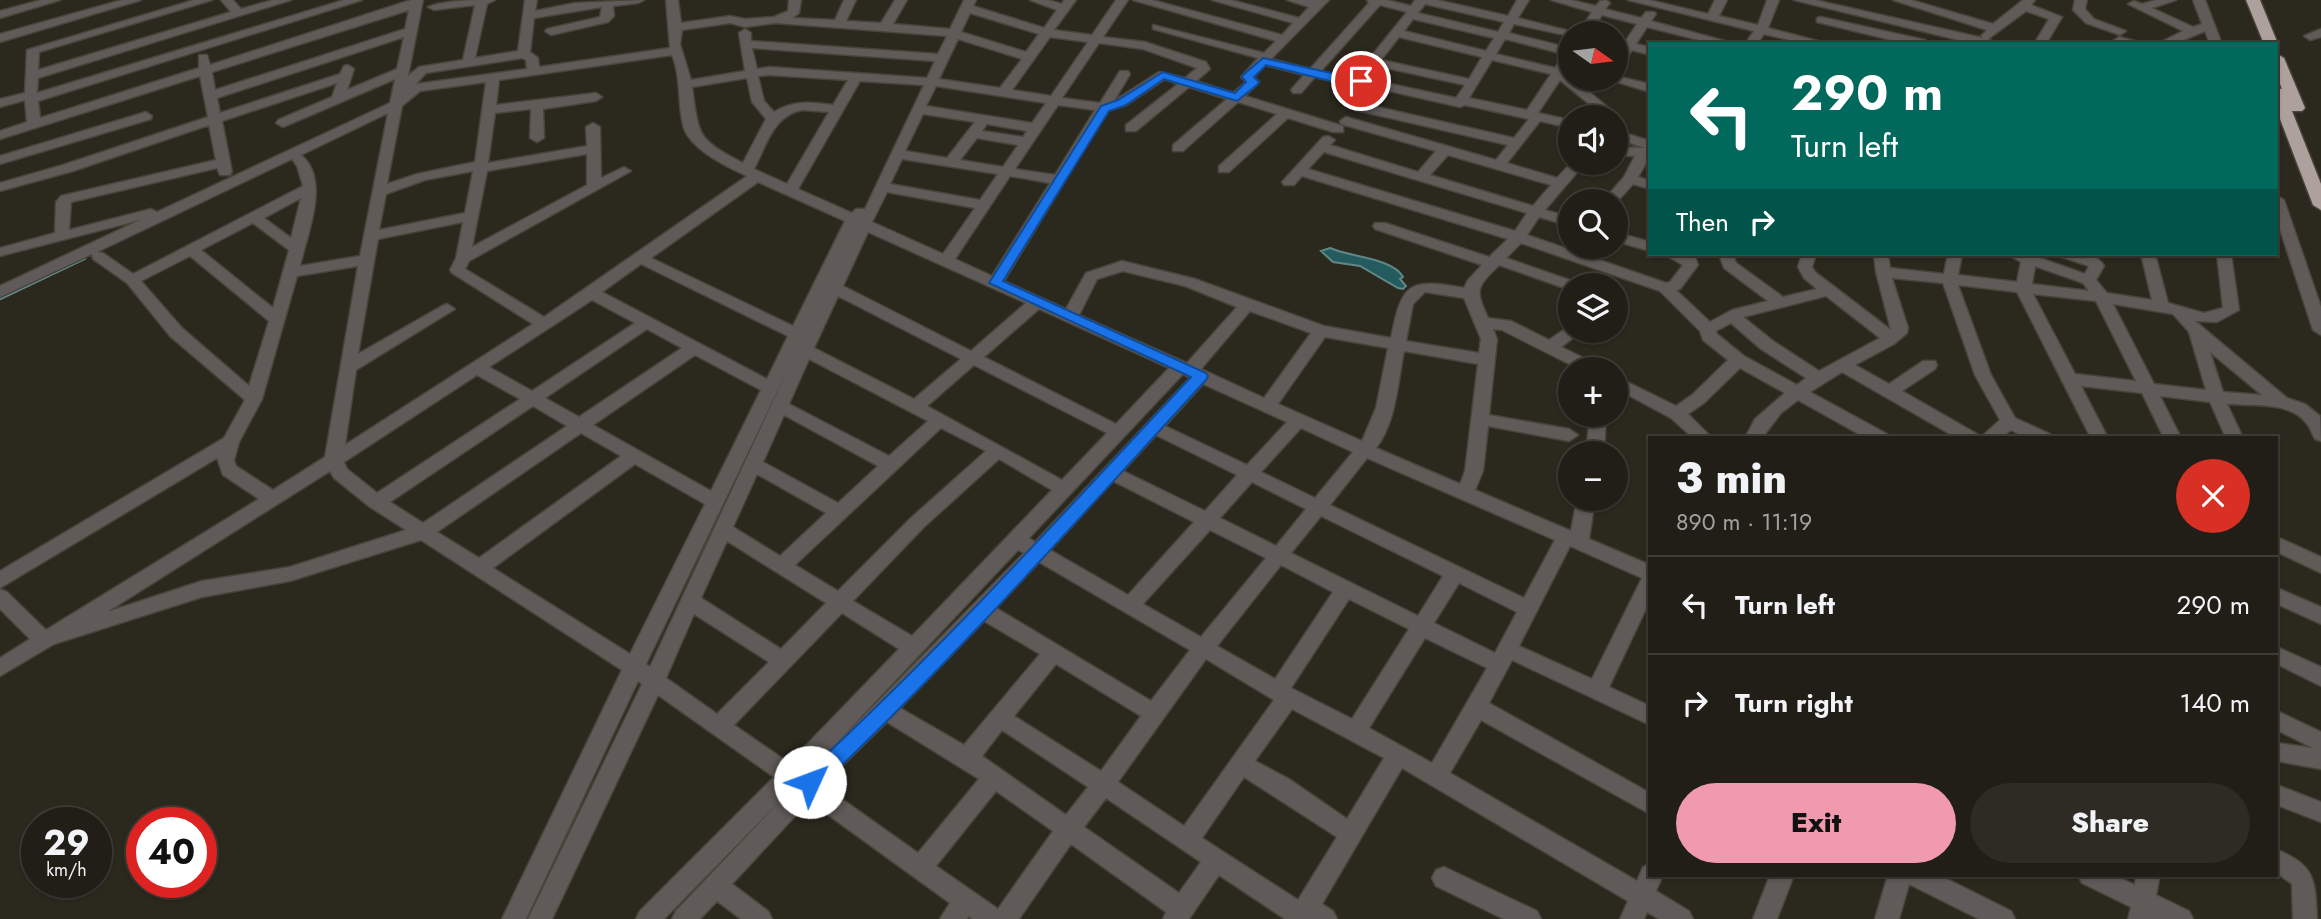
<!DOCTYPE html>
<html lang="en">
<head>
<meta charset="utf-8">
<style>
  :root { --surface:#201e16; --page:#2d2b23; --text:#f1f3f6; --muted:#a2a2a1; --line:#3d3c35; --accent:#f29aad }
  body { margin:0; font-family:Jost,sans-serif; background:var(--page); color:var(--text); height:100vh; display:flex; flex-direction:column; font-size:26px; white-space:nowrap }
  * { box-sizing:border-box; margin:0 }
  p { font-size:23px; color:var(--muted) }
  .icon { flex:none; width:38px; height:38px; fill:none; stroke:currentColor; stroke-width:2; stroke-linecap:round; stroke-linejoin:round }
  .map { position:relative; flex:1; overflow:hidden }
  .details { position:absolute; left:1648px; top:436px; width:630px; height:441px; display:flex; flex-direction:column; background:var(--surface); border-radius:0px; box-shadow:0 2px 5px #0004,0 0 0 2px var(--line) }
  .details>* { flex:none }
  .guide { position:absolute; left:1648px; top:42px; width:630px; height:214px; border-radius:0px; box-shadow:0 2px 5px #0004,0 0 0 2px var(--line); background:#00695c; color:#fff; overflow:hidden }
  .needle { width:46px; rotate:104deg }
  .fabs { position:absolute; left:1558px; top:21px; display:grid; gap:14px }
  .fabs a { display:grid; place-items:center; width:70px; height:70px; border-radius:50%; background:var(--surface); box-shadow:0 2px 5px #0004,0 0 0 2px var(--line); font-size:35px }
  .speed { position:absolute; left:21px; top:807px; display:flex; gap:14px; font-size:35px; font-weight:700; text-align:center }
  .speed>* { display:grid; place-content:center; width:91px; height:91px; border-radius:50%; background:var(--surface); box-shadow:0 2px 5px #0004,0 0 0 2px var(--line); line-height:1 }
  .speed small { font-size:18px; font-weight:400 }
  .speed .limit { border:10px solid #d22; background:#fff; color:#111 }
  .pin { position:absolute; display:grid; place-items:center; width:60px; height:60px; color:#fff; margin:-30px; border:4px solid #fff; border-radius:50%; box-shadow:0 2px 7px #0007 }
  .me { position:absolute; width:77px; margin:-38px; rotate:47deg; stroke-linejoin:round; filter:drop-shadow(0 0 5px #0008) }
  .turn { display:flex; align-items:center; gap:24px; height:147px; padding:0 28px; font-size:32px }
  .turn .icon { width:91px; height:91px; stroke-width:2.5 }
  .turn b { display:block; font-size:49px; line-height:60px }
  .then { display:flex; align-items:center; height:66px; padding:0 28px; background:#0003; gap:14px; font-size:26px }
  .round { display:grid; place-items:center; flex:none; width:74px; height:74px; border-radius:37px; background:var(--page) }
  .summary { display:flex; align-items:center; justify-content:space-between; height:119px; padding:0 28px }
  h1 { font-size:42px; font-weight:800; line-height:52px }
  .button { display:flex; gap:14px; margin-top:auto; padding:14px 28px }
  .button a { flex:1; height:80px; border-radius:42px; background:var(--accent); color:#111; font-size:28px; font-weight:800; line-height:80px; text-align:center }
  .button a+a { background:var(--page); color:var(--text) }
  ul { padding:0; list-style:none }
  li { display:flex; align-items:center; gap:21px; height:98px; padding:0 28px; border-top:2px solid var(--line) }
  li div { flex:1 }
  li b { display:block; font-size:26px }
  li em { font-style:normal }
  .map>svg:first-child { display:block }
  .water { fill:#235b5e; stroke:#608787; stroke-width:2 }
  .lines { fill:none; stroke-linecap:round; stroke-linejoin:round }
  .stream { stroke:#608787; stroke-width:4.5 }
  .minor-casing { stroke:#47443a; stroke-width:3 }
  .highway-casing { stroke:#47443a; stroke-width:3 }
  .minor { fill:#605b59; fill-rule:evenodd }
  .highway { fill:#aea09c; fill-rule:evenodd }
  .route { fill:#1a73e8; stroke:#114b97; stroke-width:2 }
</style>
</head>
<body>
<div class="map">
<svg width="2321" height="919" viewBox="0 0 2321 919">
  <rect width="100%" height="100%" fill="#2b281e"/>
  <path class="water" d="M1330 248C1349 257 1393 258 1403 277L1400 279 1406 286 1403 289 1398 288 1360 266 1333 262 1321 251Z"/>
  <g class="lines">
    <path class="stream" d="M0 298 84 258"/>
    <defs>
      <path id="minor" d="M41 0H60L0 18V11Z
        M122 0H141L0 42V34Z
        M194 0H212L39 52 38 70 231 12 221 0H233L241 9 273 0H291L38 78 37 93 344 0H362L38 101 40 118 199 68V55H207L210 65 411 0H423L408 76 419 67 463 60 475 5 434 10 428 7C445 0 475 0 495 0L487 4 475 58 518 51 525 0H537L535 11 575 3 644 0 638 3 613 6 614 16 608 22 551 35 545 31 547 29 600 17 602 7 534 18 530 52 538 58 539 67 670 48 666 0H678L681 23 730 16 745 19 774 17 788 11 789 0H801L799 13 792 18 835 20 844 0H856L846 21 881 23 895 0H907L893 24 950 29 964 0H976L973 6 1044 28 1057 10 1030 0H1048L1062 4 1064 0H1076L1054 30 1092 35 1116 0H1128L1103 37 1145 42 1206 62 1210 69 1196 81 1233 93 1246 82 1241 77 1258 58 1153 29V25L1264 53 1276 41 1133 0H1152L1282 35 1293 23 1212 0H1231L1299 18 1309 7 1287 0H1329L1271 59 1310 69 1369 3 1367 0H1387L1411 6 1415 0H1437L1508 16 1517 0H1529L1518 18 1577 33H1570V36L1514 24 1509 33 1570 48V65L1565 72 1570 79H1574L1619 117 1615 120V117H1605L1560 80 1538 113 1570 120V128L1540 121 1507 163 1557 178 1571 163H1585L1545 210 1570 217V226L1539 217 1527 235 1666 283 1670 282 1683 265 1664 254 1695 257 1698 265 1680 289 1676 290 1710 322 1732 310 1768 301 1724 268 1719 254H1733L1736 263 1783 297 1817 289 1804 278 1798 267 1802 254H1816L1812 267 1815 272 1891 330 1876 272 1874 254H1888L1890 268 1944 274 1948 254H1962L1958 275 2017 282 2021 262 2007 254H2037V257L2085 274 2089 266 2062 257 2060 254C2074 253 2097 252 2104 266L2096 280 2107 293 2152 300 2141 254H2155L2168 303 2204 313 2223 308 2217 254H2231L2239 310 2217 322 2195 321 2287 398 2305 404 2320 416 2321 441 2315 439C2312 435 2311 428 2307 424 2291 401 2252 406 2227 404L2243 438H2226L2210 402 2160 396 2181 438H2164L2142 393 2081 386 2108 438H2091L2017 292 1958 285 1991 375 2015 418 2050 434 2052 438H2027L2011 430 2000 438H1980L2000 420 1975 375 1943 283 1892 278 1908 328 1907 333 1894 344 1855 365 1889 384 1923 361H1935L1937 365 1935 369 1902 391 1977 434 1979 438H1957L1842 372 1810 392 1887 434 1889 438H1866L1798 400 1781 413 1762 438H1745L1755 419 1785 393 1740 368 1704 403 1688 414 1712 438H1693L1671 418 1615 388V376L1676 406 1692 395 1728 360 1703 340 1700 331 1660 291 1521 243 1506 258 1575 282 1578 285H1570V290L1499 265C1476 288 1475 289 1488 318L1511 321 1549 340 1568 327 1570 331H1582L1561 347 1598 365 1600 369H1579L1502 330 1493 329 1497 339 1489 415 1569 429 1578 435 1569 441 1488 426 1483 471 1475 490 1571 531 1577 499H1595L1589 539 1650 565V600L1609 687 1650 706V725L1512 660 1489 703 1650 793V814L1481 720 1450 773 1637 881 1643 867 1650 864V875H1663L1656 891 1689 911 1693 919H1659L1647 912 1644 919H1620L1628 901 1402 768 1322 904 1333 911 1337 919H1285L1219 875 1189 919H1163L1166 912 1071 844 1019 919H972L969 916 967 919H940L950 903 809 801 732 884 768 911 772 919H741L717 901 700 919H672L676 911 782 799 664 919H636L640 911 774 777 658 695 552 919H528L642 684 638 681 526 919H502L622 670 421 540 290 581 202 597 54 644 0 676V658L30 639 0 609V589L7 592 46 630 259 499 223 475 217 458 0 588V571L224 438 245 400 170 336 127 283 93 259 92 254 0 297V286L140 220 0 256V248L55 233 56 202 61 196 216 160 209 125 73 171 0 191V183L63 165 208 117 200 76 0 139V131L27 122 25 100 0 107V99L25 93 27 50ZM1425 4 1504 22 1498 32 1418 13ZM1380 5 1407 12 1353 79 1321 71ZM409 10 405 29 215 90 212 72ZM970 13 1039 34 1026 52 961 32ZM1413 19 1494 38 1486 51 1404 31ZM730 23 745 27 776 23 947 36 938 54 751 41V33L745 29 739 33 745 71 691 80 680 44 682 30ZM404 37 397 69 347 90 354 69 348 65 344 66 340 74 220 113 217 98ZM1050 37 1088 42 1051 96 1012 90ZM1399 37 1482 57 1469 79 1381 60ZM958 39 1022 59 1000 88 939 79ZM1505 39 1564 54 1555 68 1496 54ZM1099 43 1143 49 1197 68 1185 78 1159 72 1114 101 1130 74 1128 71H1120L1100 103 1062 98ZM752 48 935 61 927 78 769 67 757 69ZM672 55C682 79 677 111 685 131 694 151 729 168 747 176L544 317 465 269 469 261 631 171 624 167 601 178 600 127 593 123 586 127 587 146 488 163 495 113 531 109 530 138 537 142 544 138 543 109 596 101 602 97 596 93 496 105 499 80ZM522 58 526 60 527 69 416 84 426 73ZM1492 60 1551 74 1527 110 1469 98ZM1265 65 1304 75 1291 90 1293 93H1301L1315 77 1349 85 1340 97 1355 110 1508 145 1496 160 1346 117 1340 121 1341 124 1436 151 1418 172 1330 145 1335 140 1328 136 1323 137 1282 182 1284 185H1294L1302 176 1508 239 1489 257 1385 223H1375L1373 226 1375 229 1482 265 1468 280 1464 288C1408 278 1402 283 1391 338L1324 326 1195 279 1122 261 1086 273 1066 309 1004 281 1107 111 1126 105 1165 79 1178 84 1126 125V131H1136L1189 87 1227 99 1173 145V151H1183L1238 102 1277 114 1219 166V172H1229L1288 118 1333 132H1343V126L1245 96 1259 82 1254 77ZM1377 66 1465 85 1456 98 1367 79ZM769 75 848 80 833 105C812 102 793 100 774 112L764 101 758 76ZM747 78 752 102 766 119 743 163C697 139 699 137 692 87ZM395 79 390 103 157 212 151 209 69 230 71 202 217 168 220 175H230L232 172 222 121 337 83 332 97 278 120 276 123 283 127ZM860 81 924 85 865 209H856L852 213 798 189ZM486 82 475 162 417 174 387 184 402 106 420 91ZM1363 85 1460 107 1465 105 1529 119 1514 138 1364 104 1353 96ZM936 86 1046 103 1032 123 926 106ZM1058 105 1095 110 1055 175 1015 169ZM803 110 829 112 787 184 754 169C766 146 774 114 803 110ZM388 113 360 256 300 266C307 234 331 180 301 155ZM923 114 975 122 947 158 905 151ZM987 124 1027 131 1023 137 982 131ZM977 138 1018 145 1003 167 960 160ZM1324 152 1527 213 1515 231 1308 169ZM587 154V185L472 247 487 171ZM1448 155 1551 185 1533 206 1430 175ZM292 159 297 166 303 186 133 274 103 253 97 252ZM902 159 998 174 980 200 890 184ZM473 171 465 213 379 230 386 194 425 180ZM1010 176 1050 183 992 276 955 259ZM758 182 845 221 793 326 651 258ZM887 192 975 208 943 254 872 222ZM301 198 291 238 264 218ZM463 222 456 258 450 270 452 273 533 324 345 445 356 370 455 309 447 304 442 306 358 354 378 239ZM253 223 289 250 273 308 201 250ZM868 232 1026 303 971 351 843 286ZM190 256 269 321 249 386 182 328 141 281ZM641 264 788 336 767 379 602 292ZM358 266 325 457 273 490 236 466 234 460 239 442 262 399 297 276ZM2035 266 2083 283 2089 291 2032 284ZM1123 271 1185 286 1237 307 1187 363 1079 315 1097 279ZM1425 292 1464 298 1481 339 1479 353 1406 341 1413 304ZM2033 294 2096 301 2136 381 2075 374ZM838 296 961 359 914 399 814 348ZM1826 296 1880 338 1819 371 1773 341 1743 317ZM592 300 635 323 532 391 489 367ZM2113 304 2173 314 2189 332 2206 390 2154 384ZM1039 309 1169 368 1116 424 984 357ZM1250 311 1311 333 1264 398 1201 369ZM1731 323 1761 349 1806 378 1797 385 1744 356 1717 334 1716 331ZM647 329 682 348 579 417 545 398ZM1325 337 1388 348 1376 408 1362 441 1278 404ZM1404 351 1478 364 1465 471 1460 484 1376 448C1396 423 1398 381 1404 351ZM2210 352 2262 395 2223 392ZM695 355 761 390 711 491 593 425ZM809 359 928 421 889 456 789 404ZM974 365 1107 433 1062 480 927 406ZM789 367 650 667 646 664ZM1183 374 1190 378 1035 542 1029 538ZM477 375 520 399 377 493 347 469 344 462ZM1203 384 1287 422 1247 465 1165 426ZM533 406 567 426 423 523 390 502ZM784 415 878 466 838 503 763 462ZM941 428 986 451 912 517 838 591 795 565ZM1301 428 1353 452 1315 498 1261 472ZM581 433 621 456 479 558 437 532ZM1156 435 1237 475 1205 511 1123 471ZM1367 458 1555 540 1524 598 1330 505ZM999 459 1052 490 912 636 853 601 924 527ZM635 464 705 504 630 654 493 568ZM330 471 334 478 370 507 406 530 290 567 202 581 107 612ZM757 474 826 513 780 556 733 527ZM1113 481 1194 522 1128 595 1050 550ZM1252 482 1306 509 1276 546 1220 518ZM1321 516 1443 576 1418 616 1291 553ZM1210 530 1266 558 1201 637 1143 604ZM727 541 826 603 781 649 701 598ZM1570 546 1642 578 1592 679 1519 646ZM1018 550 1024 553 827 753ZM1039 562 1190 650 1151 701 996 608ZM1281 565 1333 592 1275 679 1217 646ZM1459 583 1517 612 1495 653 1434 623ZM1349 599 1409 629 1352 719 1291 688ZM842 613 899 649 789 763 734 725ZM694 614 769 662 717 714 666 678ZM984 621 1040 654 964 745 900 708ZM1425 638 1487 668 1432 763 1369 728ZM1206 659 1274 700 1184 826 1118 782ZM1056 664 1141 716 1101 771 1014 716ZM1292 709 1384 758 1347 819 1289 779 1255 761ZM887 722 979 779 918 853 822 785ZM1002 730 1088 787 1066 815 982 756ZM1244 777 1337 837 1298 900 1202 838ZM800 781 798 785 791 789 794 783ZM996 791 1053 831 998 909 936 866ZM1106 798 1201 862 1179 893 1084 827Z
        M1551 0H1571L1596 6 1600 1 1606 0 1610 3 1605 9 1641 18 1646 12H1654L1656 14 1651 21 1736 44H1715L1647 27 1636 44 1650 47V55L1632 50 1619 70 1615 71V57L1637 24 1602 15 1590 33H1578L1592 12Z
        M1628 0H1649L1708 14 1715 0H1727L1719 16 1758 25 1767 0H1779L1768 28 1829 44H1807L1764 34 1757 44H1745L1754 31Z
        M1794 0H1815L1983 38 1981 36 1987 30 1893 0H1911L1993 24 2023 0H2035L2031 5 2062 17 2046 44H2034L2049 19 2026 11 1988 39 1998 44H1975Z
        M2075 0H2087L2085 9 2094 19 2126 31 2120 35 2086 23 2073 10Z
        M2156 0H2176L2152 8 2193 27 2202 24 2193 0H2205L2222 44H2210L2205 31 2174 44H2157L2183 31 2128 4 2134 1 2142 4Z
        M1821 17 1925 40 1931 44H1908L1817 22V18Z
        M2321 29V37L2310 40 2304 36Z
        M2119 37 2135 41 2137 44H2115L2113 41Z
        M1615 76 1650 84V92L1607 79H1615Z
        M146 112 152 116 151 119 0 164V156Z
        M1615 130 1650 141V156L1638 177 1650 181V189L1633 184 1615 204V201H1603L1624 177 1635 156 1615 155V147L1645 148 1615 138Z
        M2277 196 2284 200 2321 307V335L2313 330 2277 220Z
        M1615 232 1650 242V251L1615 241Z
        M1590 415H1606L1604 453H1586Z
        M2277 537 2321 557V573L2277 552Z
        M2277 588 2321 607V624L2277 604Z
        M2277 647 2321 667V686L2277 664Z
        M2277 711 2321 732V769L2277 761V743L2313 748 2277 730Z
        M2277 785 2321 802V822L2277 805Z
        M2277 850C2316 865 2315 881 2317 919H2293L2292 884 2277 873Z
        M1444 867 1537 911 1541 919H1504L1436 886 1432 878 1436 870Z
        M1770 875H1794L1777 919H1753Z
        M1888 875H1939L2011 911 2015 919H1979L1909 884 1899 919H1875Z
        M2078 875H2114L2135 885 2136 875H2160L2156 895 2189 911 2193 919H2128L2131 907 2082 883Z"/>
      <path id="highway" d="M2246 0H2260L2278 44 2277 46V44H2264Z
        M2277 54 2284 58 2305 108 2302 111H2292L2321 184V210L2313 205 2277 111V88L2282 89 2277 76Z"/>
    </defs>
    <use href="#minor" class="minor-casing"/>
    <use href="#highway" class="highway-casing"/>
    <use href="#minor" class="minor"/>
    <use href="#highway" class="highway"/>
  </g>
  <path class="route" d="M1263 58 1367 81 1358 88 1266 65 1254 77 1259 82 1257 85 1237 101 1164 79 1126 105 1109 111 1003 281 1206 373 1208 376 1206 380C1079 518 954 660 817 789L810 791 803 789 801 782 803 776C940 651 1064 512 1191 377L989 283 1101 106 1118 100 1163 72 1235 93 1246 82 1242 77 1243 75Z"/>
</svg>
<div class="fabs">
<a><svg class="needle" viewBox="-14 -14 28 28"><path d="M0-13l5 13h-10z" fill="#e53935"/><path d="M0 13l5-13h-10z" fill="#a2a2a1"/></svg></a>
<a><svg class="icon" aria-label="sound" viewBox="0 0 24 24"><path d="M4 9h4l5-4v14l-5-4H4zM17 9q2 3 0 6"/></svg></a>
<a><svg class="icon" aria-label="search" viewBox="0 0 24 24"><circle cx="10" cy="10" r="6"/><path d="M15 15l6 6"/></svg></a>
<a><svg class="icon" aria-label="layers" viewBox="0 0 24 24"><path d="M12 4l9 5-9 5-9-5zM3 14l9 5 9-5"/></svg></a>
<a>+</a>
<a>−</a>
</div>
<div class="speed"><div>29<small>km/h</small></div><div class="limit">40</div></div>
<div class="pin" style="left:1361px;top:81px;background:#d93025"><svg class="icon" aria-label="arrive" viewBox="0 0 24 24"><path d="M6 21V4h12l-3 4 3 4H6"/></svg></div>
<svg class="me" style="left:810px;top:782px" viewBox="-20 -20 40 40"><circle r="19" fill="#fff"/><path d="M0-13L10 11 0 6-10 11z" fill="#1a73e8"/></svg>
<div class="guide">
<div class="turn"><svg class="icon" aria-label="left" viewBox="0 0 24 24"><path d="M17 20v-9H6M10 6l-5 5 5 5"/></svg><div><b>290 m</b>Turn left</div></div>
<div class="then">Then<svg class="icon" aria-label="right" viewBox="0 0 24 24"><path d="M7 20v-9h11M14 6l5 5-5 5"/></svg></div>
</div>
<section class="details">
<div class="summary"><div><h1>3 min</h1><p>890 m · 11:19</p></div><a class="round" style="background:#d93025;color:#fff"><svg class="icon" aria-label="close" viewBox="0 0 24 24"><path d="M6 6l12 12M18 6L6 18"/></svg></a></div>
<ul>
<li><svg class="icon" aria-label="left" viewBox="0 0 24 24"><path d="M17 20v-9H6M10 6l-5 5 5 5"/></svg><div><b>Turn left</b></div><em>290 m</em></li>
<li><svg class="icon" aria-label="right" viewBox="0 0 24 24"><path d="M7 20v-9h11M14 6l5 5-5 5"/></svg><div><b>Turn right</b></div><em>140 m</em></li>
</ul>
<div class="button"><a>Exit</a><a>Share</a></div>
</section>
</div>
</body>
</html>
